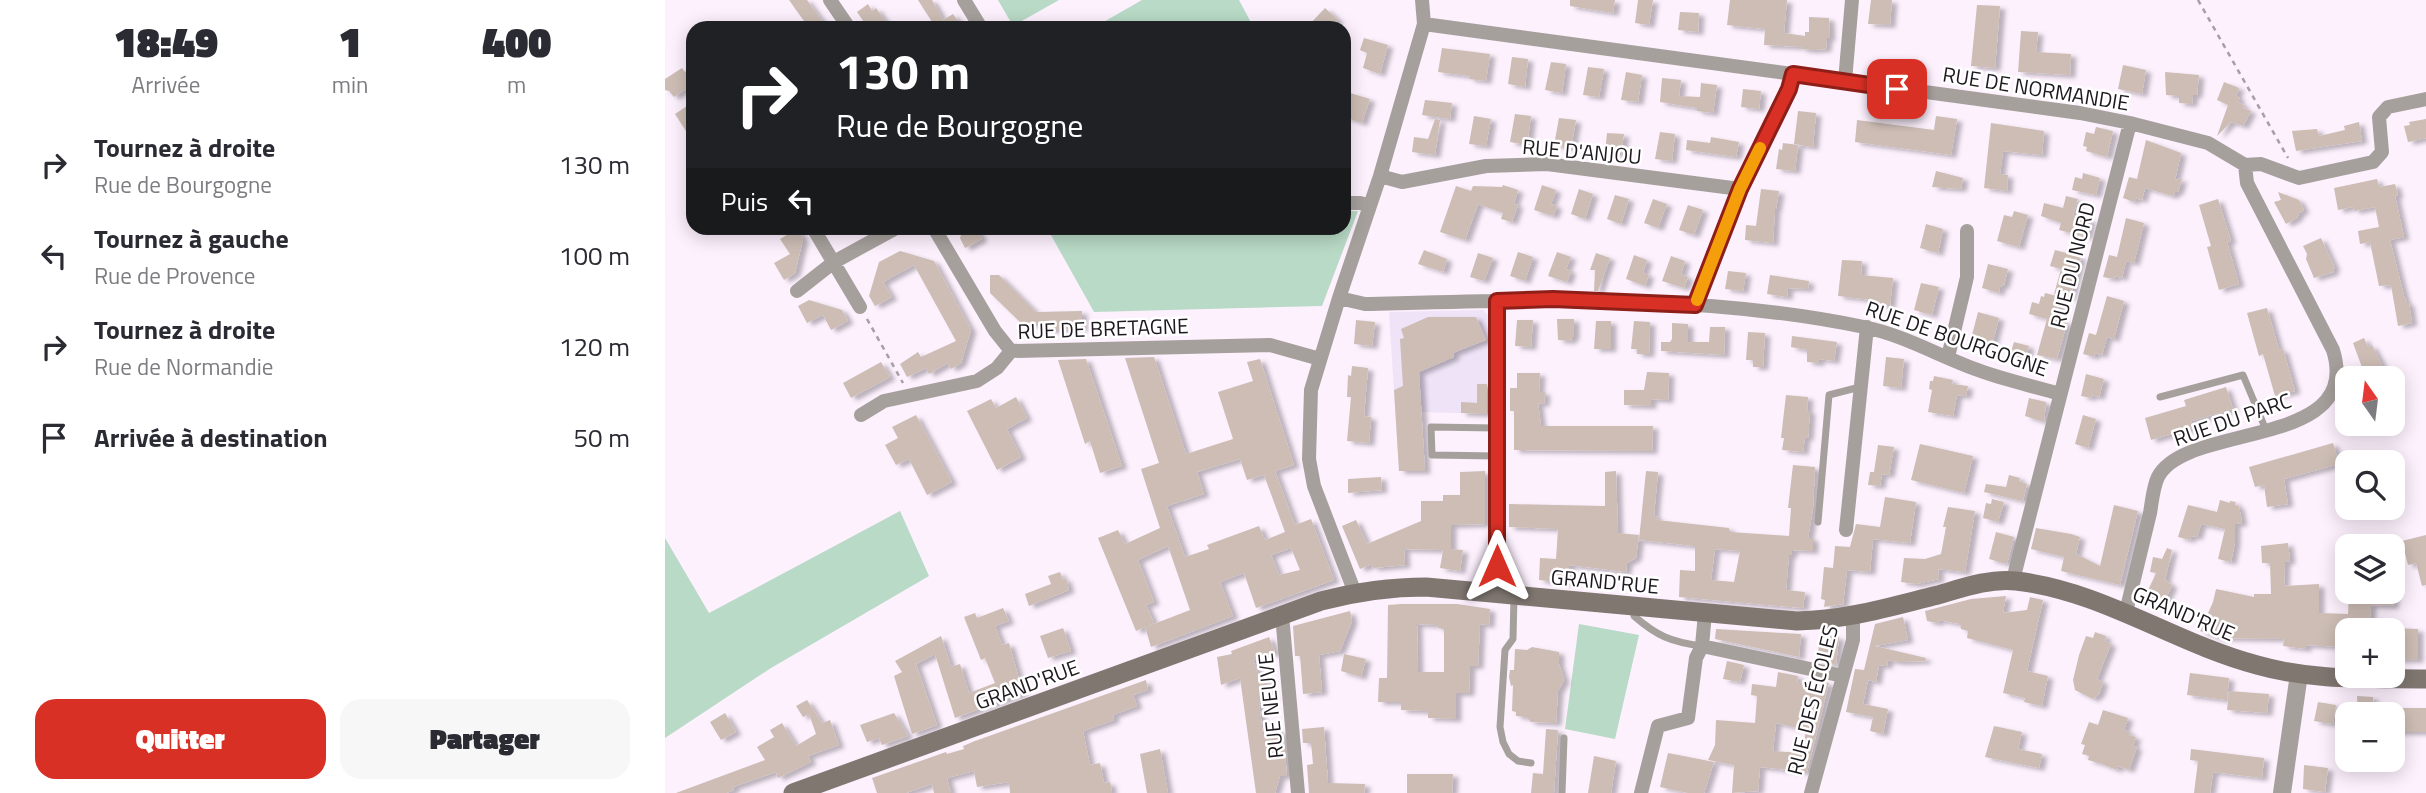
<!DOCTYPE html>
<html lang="fr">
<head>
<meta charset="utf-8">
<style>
  :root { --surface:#fff; --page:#f7f7f7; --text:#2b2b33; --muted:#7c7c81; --accent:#d93025 }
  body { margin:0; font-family:"Titillium Web",sans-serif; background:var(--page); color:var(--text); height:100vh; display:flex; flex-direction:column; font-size:26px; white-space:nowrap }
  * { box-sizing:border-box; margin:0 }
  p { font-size:23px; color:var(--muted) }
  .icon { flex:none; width:38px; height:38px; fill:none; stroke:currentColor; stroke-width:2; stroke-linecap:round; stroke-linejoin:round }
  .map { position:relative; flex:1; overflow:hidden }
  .details { display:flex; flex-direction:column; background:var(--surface); width:665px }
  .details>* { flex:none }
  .banner { position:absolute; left:21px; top:21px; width:665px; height:214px; border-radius:21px; box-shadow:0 4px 18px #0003; background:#202124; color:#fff; overflow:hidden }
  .needle { width:46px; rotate:346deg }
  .fabs { position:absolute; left:1670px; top:366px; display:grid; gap:14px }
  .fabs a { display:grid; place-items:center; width:70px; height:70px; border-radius:14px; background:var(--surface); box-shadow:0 4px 18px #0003; font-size:35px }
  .pin { position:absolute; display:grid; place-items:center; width:60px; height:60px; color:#fff; margin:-30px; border-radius:14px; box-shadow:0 4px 10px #0006 }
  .me { position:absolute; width:77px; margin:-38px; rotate:0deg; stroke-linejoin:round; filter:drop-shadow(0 0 5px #0008) }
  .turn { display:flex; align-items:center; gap:24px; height:147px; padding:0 35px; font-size:32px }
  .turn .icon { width:91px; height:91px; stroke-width:2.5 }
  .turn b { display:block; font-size:49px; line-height:60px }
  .then { display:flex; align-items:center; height:66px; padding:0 35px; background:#0003; gap:14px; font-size:26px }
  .eta { display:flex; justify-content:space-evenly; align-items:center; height:119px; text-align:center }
  .eta b { font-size:42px; font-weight:800; line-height:49px }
  .action { display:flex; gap:14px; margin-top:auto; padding:14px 35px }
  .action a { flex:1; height:80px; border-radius:21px; background:var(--accent); color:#fff; font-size:28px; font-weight:800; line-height:80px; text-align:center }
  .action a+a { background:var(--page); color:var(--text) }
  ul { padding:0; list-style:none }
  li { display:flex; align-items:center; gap:21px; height:91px; padding:0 35px }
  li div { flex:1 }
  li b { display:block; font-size:26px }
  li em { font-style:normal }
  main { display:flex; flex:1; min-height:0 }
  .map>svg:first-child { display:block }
  .education { fill:#eee3f7 }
  .green { fill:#b8dac6 }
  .building { fill:#cdbdb5; fill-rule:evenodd; filter:url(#shadow) }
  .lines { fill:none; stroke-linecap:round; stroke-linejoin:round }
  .path { stroke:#a79ea8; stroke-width:2.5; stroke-dasharray:5 5; stroke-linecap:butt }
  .service { stroke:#a6a09c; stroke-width:7 }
  .minor { stroke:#a6a09c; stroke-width:14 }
  .tertiary { stroke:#a6a09c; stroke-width:18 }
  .secondary { stroke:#807771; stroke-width:19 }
  .route-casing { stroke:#8d1f18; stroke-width:18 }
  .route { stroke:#d93025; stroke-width:12 }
  .slow { stroke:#f59e0b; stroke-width:12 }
  .labels { text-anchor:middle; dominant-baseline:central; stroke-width:5; stroke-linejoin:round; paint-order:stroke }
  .street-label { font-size:21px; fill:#1c181d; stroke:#fff }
</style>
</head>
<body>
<main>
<section class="details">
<div class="eta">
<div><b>18:49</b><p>Arrivée</p></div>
<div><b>1</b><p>min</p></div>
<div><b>400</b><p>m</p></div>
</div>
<ul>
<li><svg class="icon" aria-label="right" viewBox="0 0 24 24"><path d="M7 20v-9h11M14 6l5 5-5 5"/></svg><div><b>Tournez à droite</b><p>Rue de Bourgogne</p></div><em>130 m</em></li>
<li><svg class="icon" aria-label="left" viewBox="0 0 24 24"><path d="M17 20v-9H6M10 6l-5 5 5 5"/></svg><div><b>Tournez à gauche</b><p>Rue de Provence</p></div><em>100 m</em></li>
<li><svg class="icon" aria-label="right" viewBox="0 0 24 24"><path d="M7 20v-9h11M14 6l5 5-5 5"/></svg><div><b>Tournez à droite</b><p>Rue de Normandie</p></div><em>120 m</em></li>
<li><svg class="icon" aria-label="arrive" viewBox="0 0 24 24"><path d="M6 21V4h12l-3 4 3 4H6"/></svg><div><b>Arrivée à destination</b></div><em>50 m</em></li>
</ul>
<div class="action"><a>Quitter</a><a>Partager</a></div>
</section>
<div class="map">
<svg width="1761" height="793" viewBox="0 0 1761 793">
  <defs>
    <filter id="shadow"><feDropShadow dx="5.5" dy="3" stdDeviation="2" flood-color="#0004"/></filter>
  </defs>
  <rect width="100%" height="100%" fill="#fdf1fe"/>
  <path class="education" d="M818 310 823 315 826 340 825 414 756 412 760 471H734L724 312Z"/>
  <path class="green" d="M333 0H394L348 26Z
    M477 0H574L589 28H428Z
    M679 211H693L657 306 429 312 382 228H679Z
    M235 511 264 576 106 668 0 738V538L44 613Z
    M914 624 974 635 950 739 900 729Z"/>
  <path class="building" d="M124 0H142L162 28H144Z
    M253 0H267L278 20 288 14 298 28H264L269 25Z
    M905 0H950L948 13 905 6Z
    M973 0H988L984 25 970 23Z
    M1065 0H1122L1119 33 1140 36V32H1144V17L1164 18 1165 38H1162L1161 49 1148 50 1136 49 1137 47 1099 45 1100 29 1062 25Z
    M1206 0H1227L1225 25 1203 24Z
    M203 4 207 11 211 8 225 28H203L192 12Z
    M1312 5 1335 6 1330 68 1306 66Z
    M660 8 673 20 665 28H641Z
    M1015 12 1034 13 1033 32 1013 30Z
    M1356 31 1373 32 1371 52 1406 54 1405 75 1353 72Z
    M699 38 723 45 715 74 698 68 702 53 695 50Z
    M777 48 825 54 821 81 804 79 805 76 773 72Z
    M847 57 863 59 860 87 843 84Z
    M886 62 901 64 897 93 880 90Z
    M1458 65 1481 70 1477 94 1453 89Z
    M28 66V84L9 97 4 91 0 90V79L17 68 20 72Z
    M923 67 939 69 934 97 918 95Z
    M961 72 977 75 973 102 956 100Z
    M1500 72 1534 75 1532 95H1528L1527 104 1514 103V96L1501 95Z
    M997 78 1016 80 1014 96 1035 97 1036 83 1052 85 1048 113 1032 111V108L995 102Z
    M1559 82 1574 88 1571 96 1575 98 1573 102 1579 105 1578 108 1586 111 1578 126 1566 122 1552 136 1563 105 1552 100Z
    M1078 89 1096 91 1094 109 1076 107Z
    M685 93 705 99 697 123 679 117Z
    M760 100 787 103 785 119 757 115Z
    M22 106 28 116V142L10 114Z
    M1133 111 1151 113 1148 147 1129 144Z
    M850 114 866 116 862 145 845 142Z
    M809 116 826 119 821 146 804 144Z
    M1271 116 1292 119 1286 155 1190 142 1192 120 1269 130Z
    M894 118 911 120 906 148 889 145Z
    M770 119 775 120 770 155 747 152 749 137 763 139Z
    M1761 119V138L1743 142 1739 126 1745 125 1744 122Z
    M1694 122 1697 141 1631 151 1627 131 1652 129 1654 136 1680 130 1679 126Z
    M1326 123 1379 131 1377 155 1338 151 1335 174 1343 175 1342 191 1319 188Z
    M1431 127 1448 131 1442 157 1421 151 1422 147 1418 146 1421 132 1429 134Z
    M995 132 1010 134 1007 161 990 159Z
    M942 133 959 134 956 154 940 152Z
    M1046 137 1074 142 1071 157 1021 150 1022 140 1045 143Z
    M1481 140 1516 153 1510 180 1517 178 1513 192H1510L1508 196 1480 188 1477 200 1470 198 1469 202 1458 198 1464 177 1472 179Z
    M1118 143 1133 145 1130 171 1111 169 1114 149 1117 150Z
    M1271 171 1298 178 1296 189 1267 187Z
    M1418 173 1435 178 1431 195 1407 190 1410 177 1417 179Z
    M1712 179 1714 187 1730 184 1733 195 1730 196 1739 237 1725 240 1739 296 1742 303H1744L1747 323 1733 326 1726 285 1714 286 1705 242 1695 244 1693 231 1714 227 1710 207 1689 211 1688 207 1673 210 1669 188Z
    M838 185 853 190 849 204 853 205 847 222 836 219 838 213 813 204 800 240 775 232 791 186 806 191 808 186 837 187Z
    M877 185 891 190 886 204 892 206 888 216 869 210Z
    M914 189 928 194 920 219 906 214Z
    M1096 189 1114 191 1111 209H1110L1108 243 1080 240 1081 225 1091 226Z
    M1613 192 1634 200 1639 210 1634 213 1632 218 1621 224 1609 202 1616 200Z
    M950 195 964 199 956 224 942 219Z
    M1401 196 1413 199 1408 215 1426 220 1422 237 1394 230 1396 223 1376 216 1379 203 1398 208Z
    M988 199 1002 204 993 228 979 223Z
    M1553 199 1566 241 1562 242 1574 284 1554 290 1542 247 1546 246 1534 205Z
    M1023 205 1038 210 1029 235 1014 230Z
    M1349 211 1363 215 1354 247 1332 241 1339 215 1347 217Z
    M1461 218 1479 223 1469 263 1461 261 1457 278 1450 276 1449 279 1438 277 1444 255 1452 257Z
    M1261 224 1278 229 1273 253 1255 248Z
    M298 228H311L317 239 300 248 295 238Z
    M132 229 138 239 130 273 119 280 109 263 125 254 115 239Z
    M1656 238 1670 268 1667 269 1669 272 1649 278 1641 259 1642 254 1638 246Z
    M759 250 782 259 778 272 753 264Z
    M1390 250 1416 257 1405 298 1389 294 1396 269 1385 266Z
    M235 251 269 261 306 330 296 363 286 369 283 363 264 374 261 368 242 377 235 364 253 352 256 357 291 341 249 265 218 282 227 297 210 306 204 296 214 262Z
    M853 252 868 257 860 281 845 276Z
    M892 252 906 257 901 269 906 271 902 282 883 276Z
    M813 253 828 258 819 281 805 277Z
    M931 253 945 258 933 291H929L930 270H925Z
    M969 255 982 260 978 273 984 275 980 286 961 279Z
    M1006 256 1020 261 1016 274 1023 277 1019 288 997 281Z
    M1177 260 1197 261 1196 275 1228 278 1225 306 1208 303V300L1173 296Z
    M1323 264 1343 269 1339 285 1335 287 1334 293 1317 288Z
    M1063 271 1081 273 1078 291 1060 289Z
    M325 275H334L371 312 417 311V329L375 330V324H357L325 293Z
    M1105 275 1144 281 1143 289 1123 288 1122 297 1102 294Z
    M1256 283 1274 287 1267 315 1249 310Z
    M1380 293 1396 297 1391 318 1402 323 1392 359 1372 355 1382 319 1364 314 1367 302 1374 304 1376 296 1379 297Z
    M1442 296 1459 301 1449 339 1442 337 1437 355 1430 353 1429 357 1418 354 1424 333 1431 335Z
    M144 300 177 310 183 321 166 330 158 315 142 323 133 306Z
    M1602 308 1614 350 1618 349 1630 391 1610 396 1598 354 1594 356 1582 313Z
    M1313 312 1334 318 1327 345 1306 339Z
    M763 317H811L821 340 788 353 789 357 754 372 760 471H734L729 390 738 386 735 339 739 338 736 329Z
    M892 319H909V337H907L906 341 893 340Z
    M691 320 710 322 707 346 689 344Z
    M852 320H868L866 347 850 346Z
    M931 321H946V349H929Z
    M969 321 985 322 984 354H972V349H966Z
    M1007 323 1023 324V342H1044L1045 327H1060L1059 355 996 351V342H1005L1007 339Z
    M1083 332 1100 333 1098 367H1088V360H1081Z
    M1127 336 1172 342 1169 361 1154 359V363L1142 362V350L1126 347Z
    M1699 338 1703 347 1707 345 1717 365 1714 367 1719 378H1701L1688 343Z
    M1349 342 1364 346 1360 362 1344 358Z
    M489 357 521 454 568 439 553 392 588 381 582 362 595 359 629 465 610 471 630 525 646 519 669 580 591 608 579 573 555 582 568 616 486 647 480 627 471 631 433 538 453 530 460 544 495 528 476 469 494 463 460 358ZM575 459 582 480 599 475 620 532 600 540 594 526 542 545 544 549 520 557 502 506 539 494 532 472ZM503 546 525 610 481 627 489 623 481 605 489 602 473 560ZM626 548 635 570 614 575 606 555Z
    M1221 357 1239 359 1236 388 1218 386Z
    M421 359 457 466 435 473 425 441 420 444 393 360Z
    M216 362 225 377 186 398 178 383Z
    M687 366 703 368 699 416 706 417 704 443 682 441 686 397H682L683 375 686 376Z
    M982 372 1004 373 1003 400 986 399V406L959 405V390H979Z
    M852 373H875L874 392H880L879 404 873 403 876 426H988L987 451 849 450V411H845V388H852Z
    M1421 374 1439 379 1434 397 1427 395 1426 398 1416 396Z
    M1269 376 1288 380 1287 384 1303 386 1301 396 1292 395 1288 416 1263 412 1267 390 1264 389 1265 381H1268Z
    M812 384H822V414L796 413V402L812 403Z
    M1561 387 1568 409 1526 421 1528 428 1486 440 1480 418 1521 406 1519 400Z
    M1121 395 1143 397 1142 411H1145L1143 438 1140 437 1138 452 1117 450 1119 438H1116Z
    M351 397 362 418 342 429 356 457 332 470 302 411 326 399 331 408Z
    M1364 398 1381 402 1379 422 1360 416Z
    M251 415 287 482 262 495 244 459 231 465 220 445 233 438 227 427Z
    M1418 415 1431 419 1423 448 1410 444Z
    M1668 443 1674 464 1619 479 1623 504 1602 507 1599 485 1590 487 1584 467Z
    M1255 444 1308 456 1299 493 1246 480Z
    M1213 445 1229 447 1224 475 1217 474 1215 486 1203 485 1205 472H1209Z
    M1128 465 1150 467 1148 508 1143 538H1148V551L1127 550V555H1124L1121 590 1140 592 1138 608 1014 597 1015 570 1030 571V546L974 540 981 471 993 472 989 516 993 517 992 520 1064 528 1065 532 1124 536 1126 508H1123ZM1050 549 1075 551 1069 582 1046 580Z
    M820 471V524L786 525V549L798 550 795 571 775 568 778 550 739 549 740 565 708 568 707 564 695 569 677 526 691 520 702 544 756 521V501H778V495H795V472Z
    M951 471 953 533 974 535 971 558 962 563 961 572 904 565 903 583 874 580 875 558 891 559 893 529 844 527V504L940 506V472Z
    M1344 475 1355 478 1354 481 1362 484 1358 501 1319 492 1321 484 1341 487Z
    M716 477 717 490 683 493V479Z
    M1220 497 1251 502 1245 543 1208 539 1205 572 1182 570 1178 604 1159 607 1160 600 1156 599 1159 567 1168 568 1170 546 1185 547 1191 524 1215 527Z
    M1327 499 1339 502 1333 522 1318 518 1321 503 1326 504Z
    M1555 500 1565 503V501L1571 502 1570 505 1574 506 1577 523 1570 524V542L1566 562 1553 559 1560 529 1536 524 1532 537 1526 536 1525 540 1513 537 1523 505 1552 512Z
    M1449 505 1473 511 1455 585 1396 571 1399 557 1366 549 1371 528 1406 534 1415 537 1411 554 1435 566Z
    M1283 507 1310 511 1300 572 1273 569 1274 579 1251 584 1236 582 1239 558 1260 559 1276 554 1281 527H1278Z
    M1331 532 1349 537 1342 564 1324 559Z
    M1761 535V585L1757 586 1751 563 1743 565 1737 541Z
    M1623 543 1625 561 1620 562 1619 586 1654 584V613L1683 614 1684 592H1729L1728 606 1706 605 1705 630 1682 628 1680 647 1641 645V649L1618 646 1619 639 1553 638 1535 631 1548 602 1551 589 1589 597V594H1606L1605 563H1597L1596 546Z
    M1502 548 1507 550 1500 580 1507 585 1498 605 1480 597 1491 573 1485 572 1488 557 1497 559Z
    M395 572 398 580 401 578 404 590 364 606 360 594 386 584 383 576Z
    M1341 596 1338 613 1362 610 1365 597 1378 600 1362 671 1383 676 1377 706 1359 702 1360 698 1338 693 1348 650 1302 638 1303 631 1296 629 1295 624 1274 620 1273 623 1262 621 1260 611 1306 599Z
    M736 604H792L825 609 824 625 815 624 813 666H805L804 693H791V719L763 718V711L736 710V702H713L714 678H722L723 605ZM752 624 772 625 773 628 779 629V672H753Z
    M338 608 344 621 330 626 337 645 344 643 358 693 290 718 270 654 251 664 272 725 247 734 229 676 237 672 230 661 276 636 286 667 295 664 304 693 330 683 320 658 316 660 299 617 310 613 312 618Z
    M685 611 687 621 675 651 654 655 657 692 638 694 635 656H630L628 626Z
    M1238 617 1243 640 1210 646 1261 658 1260 661 1234 662 1223 660 1222 666 1214 665 1211 682 1203 680 1198 704 1223 709 1218 734 1205 731 1208 717 1181 712 1190 669 1199 670 1210 624Z
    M398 628 406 651 383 658 375 636Z
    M1727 628 1753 629V660L1727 659Z
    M1051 629 1136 634 1134 657 1050 639Z
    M1430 632 1441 636 1440 641 1446 644 1432 679 1438 682 1434 694 1428 699 1410 690 1408 680 1414 655 1421 636 1428 638Z
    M1155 635 1174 637 1171 665 1152 661Z
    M604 637 610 652 588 660 596 680 600 678 608 698 594 703 598 735 618 730 622 776H615L610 793H591L575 678 556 685 552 657 567 654 566 651Z
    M867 647 894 652V664L899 680 893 691 891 723 866 722 861 717 851 716V712L847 711 848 685 846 686 844 677 845 670H849L850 649 862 650Z
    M679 654 701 659 696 677 676 671Z
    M1062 661 1079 665 1075 682 1058 679Z
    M1113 672 1133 676 1132 682 1149 684V680L1164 683 1142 772 1095 767 1093 791 1067 793 1069 765 1043 760 1050 745 1051 720 1090 723 1092 696 1086 695 1087 684 1111 687ZM1111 723 1141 730 1137 753 1108 751Z
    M1525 673 1564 678 1562 700 1522 695Z
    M481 680 483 690 468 695 472 706 448 715 449 720 418 731 425 765 435 763 439 783 445 782 447 793H345L344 782 312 787 309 771 282 778 286 793H269L267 784 241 793H212L207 778 281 752 282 754 299 749 298 746 310 741Z
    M1564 691 1604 694 1602 713 1562 710Z
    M1692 696 1708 697 1709 714H1693Z
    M142 700 157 723 165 720 174 745 143 756 146 762 113 778 111 772 68 787 69 790 61 793H11L100 760 92 747 109 737 105 730 117 723 131 746 151 734 144 714 138 717 131 706Z
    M1653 702 1671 705 1668 724 1649 721Z
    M1729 708H1761V732H1729Z
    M1438 710 1463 718 1459 730 1465 732 1464 735 1471 737 1468 746 1472 747 1464 770 1453 766 1452 770 1434 763 1423 760 1424 756 1417 754 1420 745 1416 744 1424 722 1433 725Z
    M60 713 71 732 56 740 45 722Z
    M229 713 243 736 217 745 214 738 202 742 195 725Z
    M1329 726 1357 732 1353 749 1377 754 1374 768 1320 757Z
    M659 727 663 783 700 784 699 793H644L642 765 648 764 646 743H638L637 729Z
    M881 729 893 730 889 793H866L868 773 878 774Z
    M495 749 503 793H482L475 754Z
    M1526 749 1599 758 1597 778 1548 772 1545 793H1529L1533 761 1525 760Z
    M1003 753 1049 762 1039 793H1023L995 787Z
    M929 756 951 761 946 793H923Z
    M1639 765 1663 768 1660 792 1638 789Z
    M742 774H788L787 793H742Z"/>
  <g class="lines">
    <path class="path" d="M1533 0 1623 158
      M202 319 238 383"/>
    <path class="service" d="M1495 397 1578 375 1601 430
      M831 428 766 427 767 455 832 456
      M1153 522 1164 395 1195 387
      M849 596 848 639 840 650 835 727 838 742 844 754 853 761 866 763
      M969 607V616C992 636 1006 642 1037 646
      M897 793 899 738"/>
    <path class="minor" d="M165 0 184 28
      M299 0 316 28
      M759 24 1415 113 1465 123 1543 143 1580 165 1596 164 1634 178 1708 162 1717 152 1714 117 1723 107 1761 99
      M1180 81 1187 0
      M715 176 737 182 821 166 882 164 1075 189
      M679 203H695L705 206
      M148 228 195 307
      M269 228 330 331 346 351
      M132 291 169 262 231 228
      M674 298 700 304C866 300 1035 293 1199 327 1239 335 1276 357 1313 370 1340 380 1368 386 1395 394
      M832 301V594
      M1030 305 1075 189 1124 89 1128 74
      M1283 357 1302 277V231
      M196 415 219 401 312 381 332 368 346 351 605 345 655 359
      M1181 530 1202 327
      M1348 580 1465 123
      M690 593 649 486 644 459 646 390 674 298 715 176 759 24 757 0
      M1461 612C1469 579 1477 546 1485 513 1487 502 1488 487 1493 477 1521 422 1699 450 1668 350L1582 183 1580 165
      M617 615 633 793
      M1037 646 1178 676
      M976 793 993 726 1023 718 1031 658 1037 646 1040 613
      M1146 793 1188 640V617"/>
    <path class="tertiary" d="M1617 793 1634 674"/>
    <path class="secondary" d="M128 793 656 601C691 592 725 587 761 587L1132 621C1182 620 1224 607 1273 595 1297 588 1325 578 1351 581 1438 591 1509 643 1592 665 1648 681 1704 678 1761 679"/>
  </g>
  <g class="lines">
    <defs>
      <path id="route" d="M832 566V301L888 299 1030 305 1075 189 1124 89 1128 74 1232 89"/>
    </defs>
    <use href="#route" class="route-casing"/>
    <use href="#route" class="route"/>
    <path class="slow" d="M1032 300 1075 189 1095 148"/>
  </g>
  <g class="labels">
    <g class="street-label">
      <text transform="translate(1371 88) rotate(9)">RUE DE NORMANDIE</text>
      <text transform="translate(917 151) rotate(5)">RUE D'ANJOU</text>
      <text transform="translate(1407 265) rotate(-76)">RUE DU NORD</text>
      <text transform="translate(438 328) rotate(-2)">RUE DE BRETAGNE</text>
      <text transform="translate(1292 338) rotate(19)">RUE DE BOURGOGNE</text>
      <text transform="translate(1567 419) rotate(-19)">RUE DU PARC</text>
      <text transform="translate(940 581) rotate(5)">GRAND'RUE</text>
      <text transform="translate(1519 613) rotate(23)">GRAND'RUE</text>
      <text transform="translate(362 684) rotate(-20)">GRAND'RUE</text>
      <text transform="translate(1147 700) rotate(-76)">RUE DES ÉCOLES</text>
      <text transform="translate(605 706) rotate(-96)">RUE NEUVE</text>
    </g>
  </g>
</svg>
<div class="fabs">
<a><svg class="needle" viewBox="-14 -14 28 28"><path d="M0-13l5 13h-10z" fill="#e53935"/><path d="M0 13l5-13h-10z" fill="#7c7c81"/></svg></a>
<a><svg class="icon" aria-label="search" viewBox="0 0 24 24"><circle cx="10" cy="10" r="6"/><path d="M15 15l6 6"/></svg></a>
<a><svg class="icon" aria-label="layers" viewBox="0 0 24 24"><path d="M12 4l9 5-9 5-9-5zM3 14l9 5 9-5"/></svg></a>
<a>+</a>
<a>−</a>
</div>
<div class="pin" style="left:1232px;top:89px;background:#d93025"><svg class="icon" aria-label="arrive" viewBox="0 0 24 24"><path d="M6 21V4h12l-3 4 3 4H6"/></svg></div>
<svg class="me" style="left:832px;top:566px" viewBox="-20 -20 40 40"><path d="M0-17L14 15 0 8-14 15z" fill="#d93025" stroke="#fff" stroke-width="4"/></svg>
<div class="banner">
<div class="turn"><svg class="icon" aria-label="right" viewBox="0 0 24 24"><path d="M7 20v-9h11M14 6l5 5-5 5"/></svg><div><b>130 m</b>Rue de Bourgogne</div></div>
<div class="then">Puis<svg class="icon" aria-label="left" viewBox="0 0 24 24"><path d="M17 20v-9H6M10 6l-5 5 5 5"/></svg></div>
</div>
</div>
</main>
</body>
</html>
